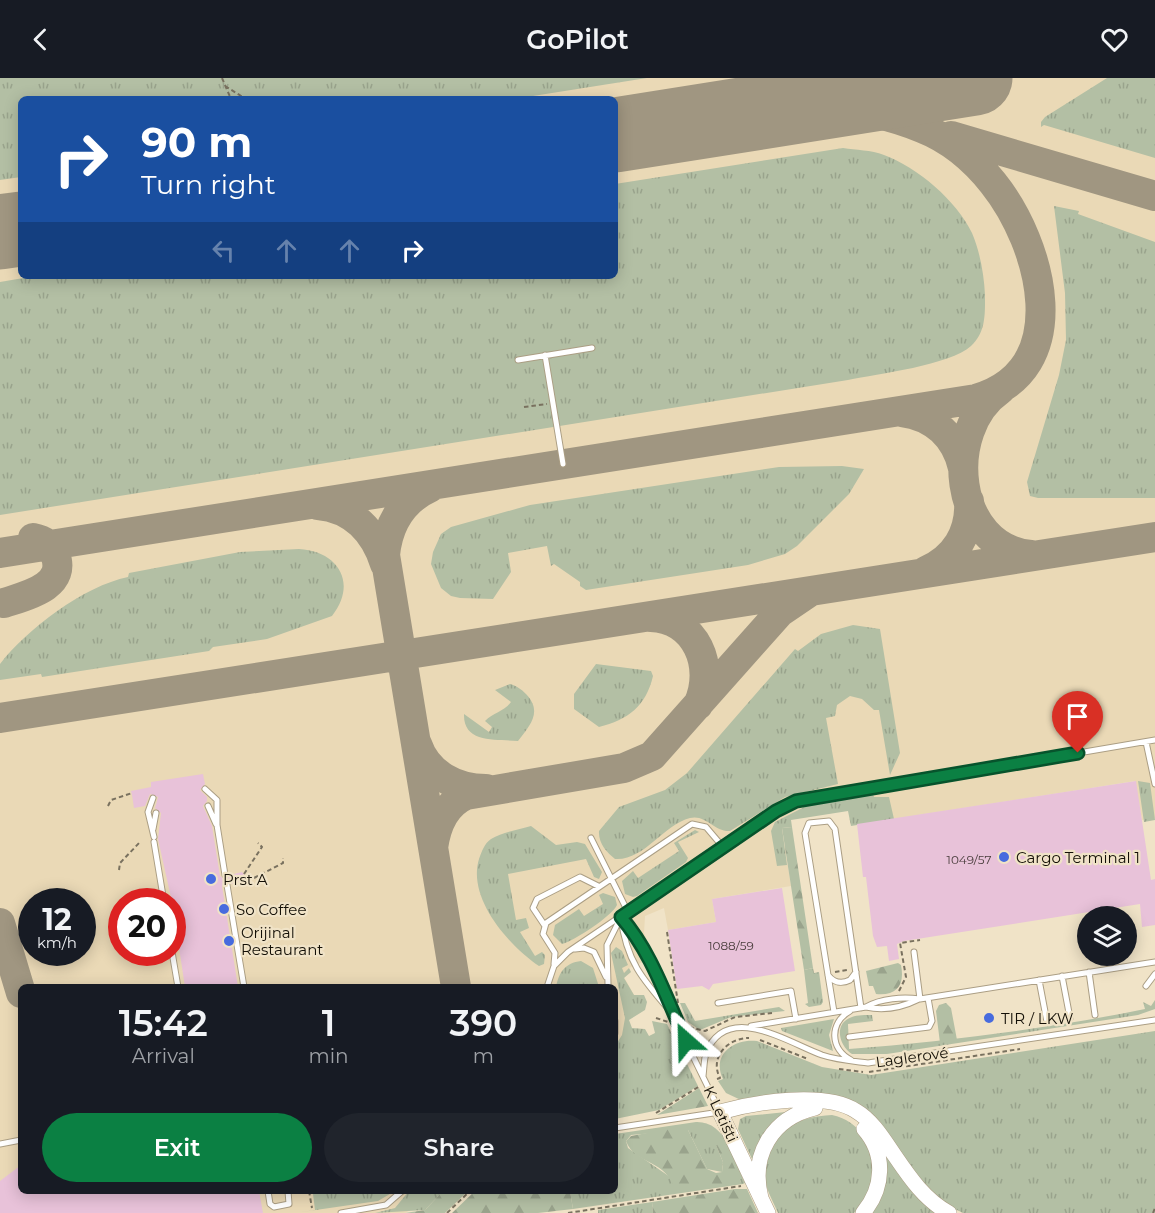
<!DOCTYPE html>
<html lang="en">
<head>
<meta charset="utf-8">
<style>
  :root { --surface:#171b24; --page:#20242c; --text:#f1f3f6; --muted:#9ea1a6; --accent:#0b8043 }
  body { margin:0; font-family:Montserrat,sans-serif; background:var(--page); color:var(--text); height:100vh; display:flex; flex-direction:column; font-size:22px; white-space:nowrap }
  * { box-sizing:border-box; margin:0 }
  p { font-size:20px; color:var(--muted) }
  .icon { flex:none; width:33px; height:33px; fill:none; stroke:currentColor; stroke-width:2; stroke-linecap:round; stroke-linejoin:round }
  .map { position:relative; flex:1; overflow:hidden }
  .sheet { position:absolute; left:18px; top:906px; width:600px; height:210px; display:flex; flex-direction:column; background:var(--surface); border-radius:9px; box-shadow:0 3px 15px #0003 }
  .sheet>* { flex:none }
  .banner { position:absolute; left:18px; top:18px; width:600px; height:183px; border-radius:9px; box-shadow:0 3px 15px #0003; background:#1a4fa0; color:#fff; overflow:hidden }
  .tools { position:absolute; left:1077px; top:828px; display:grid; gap:12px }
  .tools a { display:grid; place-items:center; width:60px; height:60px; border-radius:50%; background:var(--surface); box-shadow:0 3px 15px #0003; font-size:30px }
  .speed { position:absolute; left:18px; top:810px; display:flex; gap:12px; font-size:30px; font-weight:700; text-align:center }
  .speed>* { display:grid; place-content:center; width:78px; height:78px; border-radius:50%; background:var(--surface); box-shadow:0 3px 15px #0003; line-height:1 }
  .speed small { font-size:15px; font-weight:400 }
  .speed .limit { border:9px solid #d22; background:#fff; color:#111 }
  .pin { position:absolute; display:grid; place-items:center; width:51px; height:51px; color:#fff; margin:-62px -26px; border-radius:50% 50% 50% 0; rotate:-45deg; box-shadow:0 0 6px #0007 }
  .pin .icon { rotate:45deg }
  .me { position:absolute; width:66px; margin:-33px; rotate:335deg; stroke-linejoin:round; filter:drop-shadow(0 0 4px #0008) }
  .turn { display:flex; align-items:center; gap:21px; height:126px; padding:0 24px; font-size:27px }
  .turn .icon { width:78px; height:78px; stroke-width:2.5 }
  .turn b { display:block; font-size:42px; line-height:51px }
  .lanes { display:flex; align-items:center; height:57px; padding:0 24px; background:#0003; justify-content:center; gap:30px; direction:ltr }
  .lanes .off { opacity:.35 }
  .eta { display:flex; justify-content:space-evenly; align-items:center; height:102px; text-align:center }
  .eta b { font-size:36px; font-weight:600; line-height:42px }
  .action { display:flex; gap:12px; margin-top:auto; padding:12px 24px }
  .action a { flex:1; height:69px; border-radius:36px; background:var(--accent); color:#fff; font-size:24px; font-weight:600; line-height:69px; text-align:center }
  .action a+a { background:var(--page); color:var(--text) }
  header { display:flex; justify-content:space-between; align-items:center; height:78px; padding:0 24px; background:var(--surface); font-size:27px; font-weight:600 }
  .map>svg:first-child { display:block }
  .built { fill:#ead9b6; fill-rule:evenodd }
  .grass { fill:url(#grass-tufts); fill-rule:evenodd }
  .forest { fill:url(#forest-firs) }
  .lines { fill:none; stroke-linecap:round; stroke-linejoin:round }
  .taxiway { stroke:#a09681; stroke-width:30 }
  .runway { stroke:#a09681; stroke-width:75 }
  .building { fill:#e8c2d9 }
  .lane-casing { stroke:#ab9e84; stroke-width:7 }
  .secondary-casing { stroke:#ab9e84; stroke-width:16 }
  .path { stroke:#79715f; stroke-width:2; stroke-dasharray:4.5 3; stroke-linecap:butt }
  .lane { stroke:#fff; stroke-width:5 }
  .secondary { stroke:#fff; stroke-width:15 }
  .route-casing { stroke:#07532c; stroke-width:15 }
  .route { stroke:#0b8043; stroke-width:10 }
  .poi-dot { fill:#476bde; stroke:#f0e3c7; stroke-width:2 }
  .labels { text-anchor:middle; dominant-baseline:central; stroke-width:4.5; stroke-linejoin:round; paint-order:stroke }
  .number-label { font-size:12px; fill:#483c3b }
  .poi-label { font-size:15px; fill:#130f06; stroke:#f0e3c7; text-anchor:start }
  .street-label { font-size:15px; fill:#130f06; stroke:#f0e3c7 }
</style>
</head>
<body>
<header><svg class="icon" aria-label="back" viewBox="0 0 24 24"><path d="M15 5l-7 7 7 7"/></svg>GoPilot<svg class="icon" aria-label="heart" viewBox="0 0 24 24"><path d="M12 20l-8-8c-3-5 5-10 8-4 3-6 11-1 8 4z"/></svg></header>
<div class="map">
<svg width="1155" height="1135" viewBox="0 0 1155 1135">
  <defs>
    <pattern id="grass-tufts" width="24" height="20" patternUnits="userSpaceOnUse" patternTransform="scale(1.5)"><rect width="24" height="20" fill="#b3bfa4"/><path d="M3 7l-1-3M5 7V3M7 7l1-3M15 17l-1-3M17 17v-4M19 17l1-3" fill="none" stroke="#99a38c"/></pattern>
    <pattern id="forest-firs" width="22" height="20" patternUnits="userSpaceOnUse" patternTransform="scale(1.5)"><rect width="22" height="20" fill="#b3bfa4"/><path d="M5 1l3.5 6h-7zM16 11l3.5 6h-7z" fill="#99a38c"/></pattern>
  </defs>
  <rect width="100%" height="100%" fill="#f0e3c7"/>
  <path class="built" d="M0 0H1155V740L1142 742 1135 703 855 747 852 729 790 738 781 745 791 808 712 821 716 844 668 852 664 830 645 838 644 855 654 879 629 890 631 894 624 899 642 931 625 940 631 957 615 980V909H21V1113H443L405 1135H0ZM21 21H615V198H21ZM32 824H82V874H32ZM122 824H172V874H122Z"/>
  <path class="grass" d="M0 0H647L514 21H21V99L0 102Z
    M1107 0H1155V80L1044 47 1041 49V44L1045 39Z
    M843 70C856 72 871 72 884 77 917 89 957 123 972 155 980 174 984 196 985 217 985 236 986 254 971 268 950 287 878 296 848 302L0 437V204L35 198H615V106Z
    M1054 128 1079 133 1078 136 1155 164V420H1038L1030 418 1027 404 1059 297 1066 262 1065 215Z
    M842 388 864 391 849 416 797 468 785 476 748 487 586 512 580 508V504L554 486 551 488 547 468 508 475 511 494 493 521 460 520 451 518 441 510 431 486 433 474 441 456 451 449 530 427 779 389Z
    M299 471C338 473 358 505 332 538L267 561 213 569 209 573 42 599 41 596 0 602V586C27 551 84 508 128 499L129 495 240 474Z
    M853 547 880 551 900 675 890 697 879 632H874L862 621 850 618 837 627 835 638 826 640 838 706 785 719 730 753C714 754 706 736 690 740 663 747 644 783 615 781 607 775 598 765 599 753L619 729 665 712 687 695 795 571 798 573 821 556Z
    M596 586 651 593 653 598C646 628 628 642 599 649L574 631V616Z
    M510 606C517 608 521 611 526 616 543 634 530 647 518 663 496 661 463 666 464 636L489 654 492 649 485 643C493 635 505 633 511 624L495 612Z
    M1138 703 1150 705 1155 742 1144 744Z
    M873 716 874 719H889L894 741 851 748 848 733 791 742 792 749 782 750 787 787 777 788 771 753 775 744 810 726Z
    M531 748 556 767 577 764 585 766 602 794 599 801 594 799 586 781 508 796 516 842 526 840 529 850 520 854 535 878 542 874 545 877 544 886 539 888C508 867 467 820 479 781 482 773 484 766 491 761 502 754 518 752 531 748Z
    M695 752 699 754 678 764 688 780 686 784 637 818 633 819 625 816 622 803 633 793 638 800 679 773 674 765Z
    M603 815 615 819 617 827C612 838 574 863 562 866L553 857 555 847 579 831 584 838 603 826 599 817Z
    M616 869 622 873 628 887 622 890 624 895 629 890 631 894 624 900 634 917H644L647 924 645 932 629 942 632 950 645 951 649 958 655 955 652 943 667 946 698 1008 659 1032 615 1041V968L622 957 625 940 611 875Z
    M581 883 593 890 599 909H556C559 894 565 885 581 883Z
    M813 890 814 895 819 894 823 924 821 927 809 929 805 926 808 925 804 892Z
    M1155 922V931L1138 937 887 976H852C839 968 833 945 852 939 857 937 866 937 872 937L873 943 848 946 849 971C949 963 1046 951 1145 931L1143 924 1151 928Z
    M680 925H685L695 943 779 929 785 933 731 939 700 952 688 944Z
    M834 941 829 957 833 973 782 953 781 950Z
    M1155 953V1135H963C920 1116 890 1066 861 1031L743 1023 726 1015 718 1003 723 1001C711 977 734 960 757 963L822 989 871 997Z
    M786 1034 787 1035 752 1081 738 1051 740 1041 746 1038Z
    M832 1037C878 1047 886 1106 854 1135H778C773 1123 764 1108 764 1095 765 1055 797 1038 832 1037Z
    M696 1044C726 1043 734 1081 745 1105L743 1106 573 1131 570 1113H615V1056ZM688 1052 707 1091 722 1094 723 1084 716 1067 741 1104 673 1101 628 1070 626 1063 631 1057Z
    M885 1075 939 1135H870Z
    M329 1113H395L378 1123 295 1135 315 1132 313 1116Z
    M409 1113H432L438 1116 443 1113 425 1132 375 1135 395 1130Z
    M652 1124 653 1135H598V1132Z"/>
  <path class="forest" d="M792 749 813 890 804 892 782 750Z
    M898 885 901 887C905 907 897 918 876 916L873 908H869L866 893Z
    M946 925 951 930 957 962 940 965 936 933 939 927Z
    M699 1010 708 1028 657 1037Z
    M679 1049 688 1052 707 1091 716 1095 722 1094 723 1084 716 1067 723 1064 741 1104 676 1115C668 1080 635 1088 626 1063L631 1058Z
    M735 1111H747L758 1135H653L652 1124Z
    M443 1113H468L445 1135H405L425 1132Z
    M475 1113H570L573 1131 538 1135H452Z"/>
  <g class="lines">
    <path class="taxiway" d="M951 58 1155 118
      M1000 312C942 352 953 470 1031 477
      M902 334C934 338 956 359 963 390
      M431 409C402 422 388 446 385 477L456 909
      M318 427C353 430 375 454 385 486
      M0 475 976 321C1076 292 1042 166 993 105 974 81 950 61 922 50 845 18 786 31 708 43
      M926 493C955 480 971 455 969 423
      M4 525C25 518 68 509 55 476 51 467 43 462 33 460
      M651 539C696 541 716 588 698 627
      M0 640 1155 459
      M417 666C427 696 456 711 486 711
      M433 770C436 748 445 726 466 717L624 690 652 678 780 534 808 515
      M0 845 21 915"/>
    <path class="runway" d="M615 57 975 0
      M0 154 21 151"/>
  </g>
  <path class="building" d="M203 696 205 706 200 712 207 719V723L203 728 212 748 220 798 226 802 230 797 242 794 249 803 232 806 227 802 222 808 238 909H185L172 824 158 761 161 735 155 730 158 719 150 716 145 728 134 730 132 717 131 713 151 709V704Z
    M1136 703 1151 802 1155 801V847L1142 849 1140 826 904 863 897 866 899 881 889 883 887 868 877 869 873 858 866 799H863L857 746Z
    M782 810 795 893 713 906 709 912 702 908 677 911 668 852 716 844 712 821Z
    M21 1087V1113H259L263 1135H0V1103Z"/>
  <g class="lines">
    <defs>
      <path id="lane" d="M545 277 563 386
        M518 282 592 270
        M1146 664 1155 706
        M205 711 217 722V747L225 797
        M153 720 148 734 154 759
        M208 728 216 746
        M153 751 156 735
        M591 760 628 834
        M154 764 164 824
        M227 807 244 909
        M621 839C626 883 643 902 671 934
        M545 848 533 830 537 821 580 799 598 808
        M575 871 584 870 594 874 606 899
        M172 874 178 909
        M914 874 920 921
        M554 886 555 875 543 856 546 845 692 746 706 749 723 769
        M1089 894 1095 937
        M828 897C834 905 842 906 850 902L856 894
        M1062 898 1070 940
        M1039 902 1047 944
        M608 906 607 867 619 843
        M1146 908 1155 896
        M547 909 554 888 568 874 776 733 796 723 1155 662
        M718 925 791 913 796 941
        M866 929C881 920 903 919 920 921L1155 884
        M850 933C829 945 830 971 851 982
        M834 934 805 755 809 745 829 743 835 751 861 930
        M615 943V955
        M751 948 866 929C884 933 903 929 919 921
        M849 959 929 949 932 943 928 920
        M703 998C704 990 704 982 706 975 727 923 789 965 822 977 837 982 852 983 868 985L1155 942
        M615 1050 720 1034C705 1002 688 970 674 937 659 901 646 868 621 839
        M0 1066 21 1062
        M268 1113 270 1126 274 1129 289 1126 288 1113
        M341 1135 386 1127 402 1113"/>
      <path id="secondary" d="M720 1034C755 1024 825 1013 856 1033 873 1043 884 1062 895 1078 910 1100 925 1122 949 1135
        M720 1034 768 1135
        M761 1120C750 1077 772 1040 815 1030
        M863 1135C884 1110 886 1076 864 1051"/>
    </defs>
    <use href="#lane" class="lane-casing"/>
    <use href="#secondary" class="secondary-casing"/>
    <path class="path" d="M222 0 231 21
      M225 8 246 21
      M524 329 547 326
      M108 728 111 722 132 715
      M119 792 120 785 140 764
      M244 796 262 769 258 765
      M254 800 283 785V780
      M667 854 678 925
      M835 894 847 892
      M899 913 906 899 900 865 920 862
      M656 940 668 944
      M689 949 705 953 735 939 772 935
      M760 962 808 981
      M839 991 863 994
      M869 994 1020 971
      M717 1001 720 1000C709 979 728 960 749 960
      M656 1035 700 1008
      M301 1113H308
      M309 1113 312 1130
      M447 1135 470 1113
      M568 1135 741 1108
      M1153 1135 1155 1130"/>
    <use href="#lane" class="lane"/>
    <use href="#secondary" class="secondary"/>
  </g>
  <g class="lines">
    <defs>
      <path id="route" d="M686 963C666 920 652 875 621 839L776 733 796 723 1078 675"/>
    </defs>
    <use href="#route" class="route-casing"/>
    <use href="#route" class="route"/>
  </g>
  <g class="poi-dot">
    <circle cx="1004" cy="779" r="6"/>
    <circle cx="211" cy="801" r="6"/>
    <circle cx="224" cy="831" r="6"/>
    <circle cx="229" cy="863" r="6"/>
    <circle cx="989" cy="940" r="6"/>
  </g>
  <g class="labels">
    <g class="number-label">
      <text x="969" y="781">1049/57</text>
      <text x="731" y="867">1088/59</text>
    </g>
    <g class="poi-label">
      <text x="1016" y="779">Cargo Terminal 1</text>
      <text x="223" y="801">Prst A</text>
      <text x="236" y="831">So Coffee</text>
      <text x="241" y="854">Orijinal<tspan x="241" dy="17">Restaurant</tspan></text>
      <text x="1001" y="940">TIR / LKW</text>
    </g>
    <g class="street-label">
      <text transform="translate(912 979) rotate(-8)">Laglerové</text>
      <text transform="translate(721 1036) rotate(65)">K Letišti</text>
    </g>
  </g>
</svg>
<div class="tools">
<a><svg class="icon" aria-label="layers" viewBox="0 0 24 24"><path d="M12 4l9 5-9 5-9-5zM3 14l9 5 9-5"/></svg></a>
</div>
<div class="speed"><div>12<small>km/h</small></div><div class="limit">20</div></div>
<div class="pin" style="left:1078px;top:675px;background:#d93025"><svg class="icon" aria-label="arrive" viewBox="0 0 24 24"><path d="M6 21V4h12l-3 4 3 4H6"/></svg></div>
<svg class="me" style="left:686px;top:963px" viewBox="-20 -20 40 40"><path d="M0-17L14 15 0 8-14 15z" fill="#0b8043" stroke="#fff" stroke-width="4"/></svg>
<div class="banner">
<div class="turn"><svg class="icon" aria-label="right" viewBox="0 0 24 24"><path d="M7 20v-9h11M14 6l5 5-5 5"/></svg><div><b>90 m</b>Turn right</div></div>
<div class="lanes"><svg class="icon off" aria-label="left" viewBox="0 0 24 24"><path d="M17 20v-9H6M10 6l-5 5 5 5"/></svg><svg class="icon off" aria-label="ahead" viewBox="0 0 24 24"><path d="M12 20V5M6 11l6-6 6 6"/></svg><svg class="icon off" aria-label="ahead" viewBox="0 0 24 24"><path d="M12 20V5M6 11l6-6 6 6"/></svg><svg class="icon" aria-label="right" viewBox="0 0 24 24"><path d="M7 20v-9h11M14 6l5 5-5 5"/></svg></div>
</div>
<section class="sheet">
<div class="eta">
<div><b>15:42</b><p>Arrival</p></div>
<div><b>1</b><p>min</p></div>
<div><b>390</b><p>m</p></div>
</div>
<div class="action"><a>Exit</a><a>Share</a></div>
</section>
</div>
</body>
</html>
